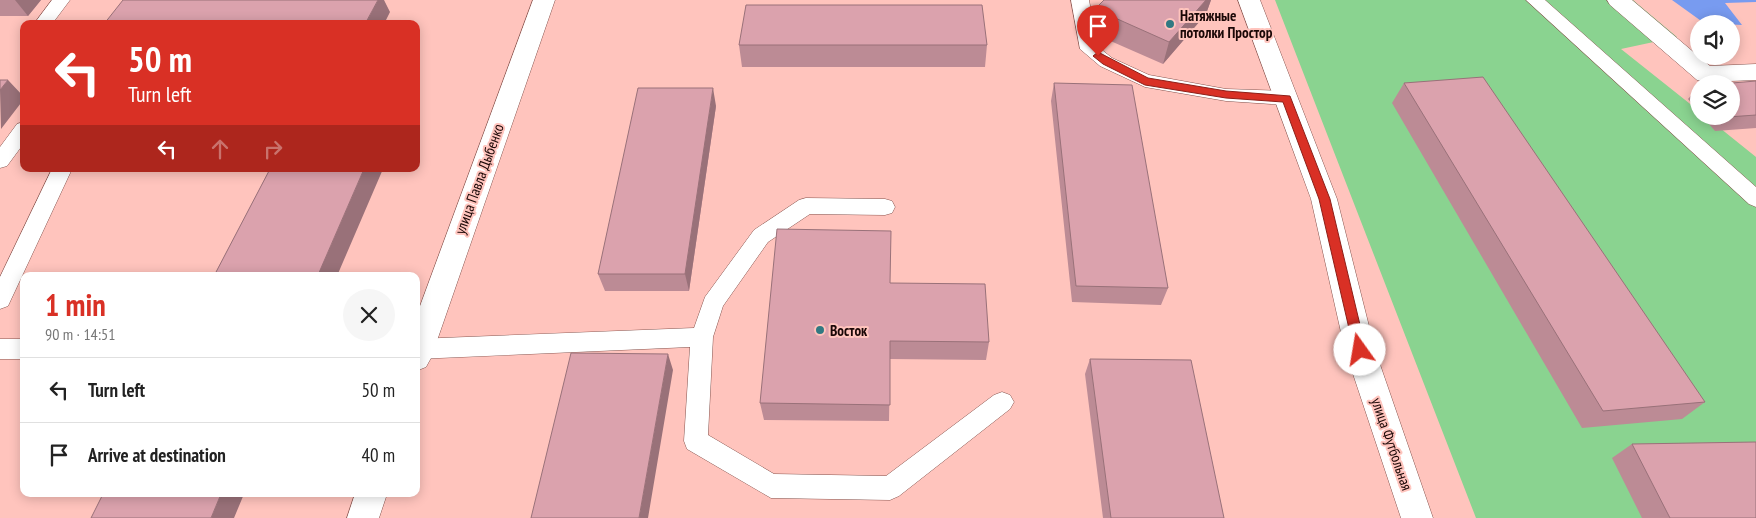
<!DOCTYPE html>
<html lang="en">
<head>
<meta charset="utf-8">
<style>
  :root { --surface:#fff; --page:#f6f6f6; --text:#222; --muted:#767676; --line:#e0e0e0; --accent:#d93025 }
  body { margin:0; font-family:"PT Sans Narrow",sans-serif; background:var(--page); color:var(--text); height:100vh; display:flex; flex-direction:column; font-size:19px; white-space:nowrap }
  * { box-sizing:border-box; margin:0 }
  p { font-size:16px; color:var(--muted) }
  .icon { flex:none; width:28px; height:28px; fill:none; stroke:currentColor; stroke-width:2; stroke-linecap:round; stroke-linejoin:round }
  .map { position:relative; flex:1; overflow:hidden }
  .side { position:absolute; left:20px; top:272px; width:400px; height:225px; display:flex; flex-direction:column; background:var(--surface); border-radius:10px; box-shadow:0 2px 12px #0003 }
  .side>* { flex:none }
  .top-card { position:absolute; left:20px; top:20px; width:400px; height:152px; border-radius:10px; box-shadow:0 2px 12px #0003; background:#d93025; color:#fff; overflow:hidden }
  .controls { position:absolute; left:1690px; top:15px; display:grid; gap:10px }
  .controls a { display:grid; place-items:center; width:50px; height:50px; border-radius:50%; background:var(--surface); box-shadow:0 2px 12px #0003; font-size:25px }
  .pin { position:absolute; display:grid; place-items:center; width:42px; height:42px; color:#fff; margin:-51px -21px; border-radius:50% 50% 50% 0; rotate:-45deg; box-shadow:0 0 5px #0007 }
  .pin .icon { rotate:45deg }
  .me { position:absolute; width:55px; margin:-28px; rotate:347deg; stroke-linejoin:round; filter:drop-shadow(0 0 4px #0008) }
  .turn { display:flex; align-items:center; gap:18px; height:105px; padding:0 25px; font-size:22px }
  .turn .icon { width:65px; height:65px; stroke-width:2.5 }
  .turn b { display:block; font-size:35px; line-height:42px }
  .lanes { display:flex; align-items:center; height:48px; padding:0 25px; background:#0003; justify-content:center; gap:25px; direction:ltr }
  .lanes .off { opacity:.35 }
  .round { display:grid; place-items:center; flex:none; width:52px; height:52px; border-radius:26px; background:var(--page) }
  .summary { display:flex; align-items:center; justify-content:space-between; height:85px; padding:0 25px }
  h1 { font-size:30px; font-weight:600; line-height:38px; color:var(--accent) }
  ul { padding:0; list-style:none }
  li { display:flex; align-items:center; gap:15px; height:65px; padding:0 25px; border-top:1px solid var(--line) }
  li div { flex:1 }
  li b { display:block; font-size:19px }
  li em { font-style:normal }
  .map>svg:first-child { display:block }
  .green { fill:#8ad390 }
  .water { fill:#789bf0 }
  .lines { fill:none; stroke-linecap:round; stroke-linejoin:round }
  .lane-casing { stroke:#86544e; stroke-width:1 }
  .street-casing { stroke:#86544e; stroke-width:1 }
  .lane { fill:#fff; fill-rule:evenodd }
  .street { fill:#fff; fill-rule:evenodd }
  .wall { fill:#bc8b95 }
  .shaded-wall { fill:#997179 }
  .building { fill:#dba2ad; stroke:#997179 }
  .route { fill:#d93025; stroke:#8d1f18 }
  .poi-dot { fill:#317982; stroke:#ffc4bd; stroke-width:2 }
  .labels { text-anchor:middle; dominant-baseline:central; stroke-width:4; stroke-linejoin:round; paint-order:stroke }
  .poi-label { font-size:15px; font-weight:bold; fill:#1a0706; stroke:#ffc4bd; text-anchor:start }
  .street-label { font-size:15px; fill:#1a0706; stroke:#ffc4bd }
</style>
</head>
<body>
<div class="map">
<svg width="1756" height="518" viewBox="0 0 1756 518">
  <rect width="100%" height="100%" fill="#ffc4bd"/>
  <path class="green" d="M1275 0H1633L1677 37 1621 49 1699 111V116H1705L1756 157V518H1476Z"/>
  <path class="water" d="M1672 0H1756V2L1725 3 1742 25 1704 23Z"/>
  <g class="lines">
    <defs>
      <path id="lane" d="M52 0H70L52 24H34Z
        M1071 0H1089L1097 46 1112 58 1149 75 1226 89 1286 91 1293 93 1295 98 1293 103 1286 105 1226 101 1145 87 1100 66 1080 49Z
        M1526 0H1545L1756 187V207L1749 204Z
        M24 122V143L7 166 0 168V147L17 124Z
        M52 169H72L8 306 0 309V277Z
        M806 198 885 199 892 201 895 207 892 213 885 215 810 214 768 242 723 306 713 337 708 435 774 474 886 476 994 395 1002 392 1010 395 1014 402 1010 409 899 496 890 500 771 498 687 449 684 441 690 347 416 359V339L694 328 705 297 754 230 799 200Z
        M0 339H24V359H0Z"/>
      <path id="street" d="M533 0H555L431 358 426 367 416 371V317Z
        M1238 0H1260L1337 199 1375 350 1433 518H1401L1345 350 1311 199Z
        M1607 0H1632L1710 66 1756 64V80L1705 82 1697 80 1610 5Z
        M355 494H387L379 518H347Z"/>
    </defs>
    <use href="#lane" class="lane-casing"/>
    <use href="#street" class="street-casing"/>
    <use href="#lane" class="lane"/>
    <use href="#street" class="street"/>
  </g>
  <path class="wall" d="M0 0H41L28 16H0Z
    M1104 0H1211L1206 14 1163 64 1090 32 1095 9Z
    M739 45H987L985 67H742Z
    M1756 81V128L1715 131 1702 116H1731Z
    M1054 83 1168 288 1161 305 1072 302 1051 101Z
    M1404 83 1705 402 1682 419 1582 428 1392 103Z
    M1699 87V112L1688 99Z
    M716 106 689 291H605L598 274Z
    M270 169 337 276H217L215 274Z
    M890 283 989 342 986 360 890 359 889 421 764 420 760 403Z
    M1090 359 1224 518H1103L1085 374Z
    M1632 444 1756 518H1642L1612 458Z"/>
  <path class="shaded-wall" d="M15 0H41L28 16Z
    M378 0H384L390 12 384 24H365Z
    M1206 0H1211L1206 14 1163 64 1169 42Z
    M8 80 24 97V99L1 129 0 90Z
    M713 88 716 106 689 291 685 274Z
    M364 169H383L337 276H319L318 275Z
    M668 354 673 370 648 518H639Z
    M221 494H244L234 518H211Z"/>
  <path class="building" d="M123 0H378L365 24H104Z
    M1104 0H1206L1169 42 1095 9Z
    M746 5H982L987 45H739Z
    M1483 77 1705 402 1603 411 1404 83Z
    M0 80H8L0 90Z
    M1756 81V115L1728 117 1731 116V84H1720Z
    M1054 83 1132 85 1168 288 1076 286Z
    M638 88H713L685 274H598Z
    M270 169H364L318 275 215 274Z
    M777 229 891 231 890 283 985 284 989 342 890 341V405L760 403Z
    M571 353 668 354 639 518H531Z
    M1090 359 1191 360 1224 518H1111Z
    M1756 442V518H1670L1632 444Z
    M103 494H221L211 518H91Z"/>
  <path class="route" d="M1098 52 1148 78 1226 91 1290 96 1330 199 1366 350 1364 353 1360 355 1356 353 1354 350 1319 199 1283 102 1226 98 1145 85 1103 64 1093 56Z"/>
  <g class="poi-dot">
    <circle cx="1170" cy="24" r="5"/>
    <circle cx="820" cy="330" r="5"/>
  </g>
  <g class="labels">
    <g class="poi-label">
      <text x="1180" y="15">Натяжные<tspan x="1180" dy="17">потолки Простор</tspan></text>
      <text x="830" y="330">Восток</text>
    </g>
    <g class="street-label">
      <text transform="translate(479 179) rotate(-70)">улица Павла Дыбенко</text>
      <text transform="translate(1392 444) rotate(71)">улица Футбольная</text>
    </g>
  </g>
</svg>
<div class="controls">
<a><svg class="icon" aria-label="sound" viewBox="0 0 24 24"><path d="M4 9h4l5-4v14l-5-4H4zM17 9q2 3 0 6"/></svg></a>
<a><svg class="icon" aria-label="layers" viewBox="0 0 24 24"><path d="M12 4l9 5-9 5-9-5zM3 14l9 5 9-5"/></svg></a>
</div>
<div class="pin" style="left:1098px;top:56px;background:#d93025"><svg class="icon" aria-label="arrive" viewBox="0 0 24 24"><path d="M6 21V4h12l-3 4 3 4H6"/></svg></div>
<svg class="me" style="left:1360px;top:350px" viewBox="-20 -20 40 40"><circle r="19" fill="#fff"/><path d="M0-13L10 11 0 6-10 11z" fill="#d93025"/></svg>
<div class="top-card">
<div class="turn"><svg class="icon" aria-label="left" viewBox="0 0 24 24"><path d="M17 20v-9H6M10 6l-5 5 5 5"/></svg><div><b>50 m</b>Turn left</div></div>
<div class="lanes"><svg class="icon" aria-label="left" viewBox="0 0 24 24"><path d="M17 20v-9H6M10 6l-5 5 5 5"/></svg><svg class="icon off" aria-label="ahead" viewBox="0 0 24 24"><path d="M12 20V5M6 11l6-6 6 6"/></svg><svg class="icon off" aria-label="right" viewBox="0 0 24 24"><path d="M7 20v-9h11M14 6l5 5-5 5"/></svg></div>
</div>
<section class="side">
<div class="summary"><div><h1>1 min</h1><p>90 m · 14:51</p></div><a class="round"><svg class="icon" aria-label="close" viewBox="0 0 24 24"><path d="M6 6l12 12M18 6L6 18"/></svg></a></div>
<ul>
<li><svg class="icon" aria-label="left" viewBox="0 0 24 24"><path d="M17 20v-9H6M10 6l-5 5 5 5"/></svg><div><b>Turn left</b></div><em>50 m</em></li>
<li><svg class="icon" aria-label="arrive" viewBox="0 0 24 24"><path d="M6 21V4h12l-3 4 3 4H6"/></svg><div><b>Arrive at destination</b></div><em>40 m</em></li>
</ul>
</section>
</div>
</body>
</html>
